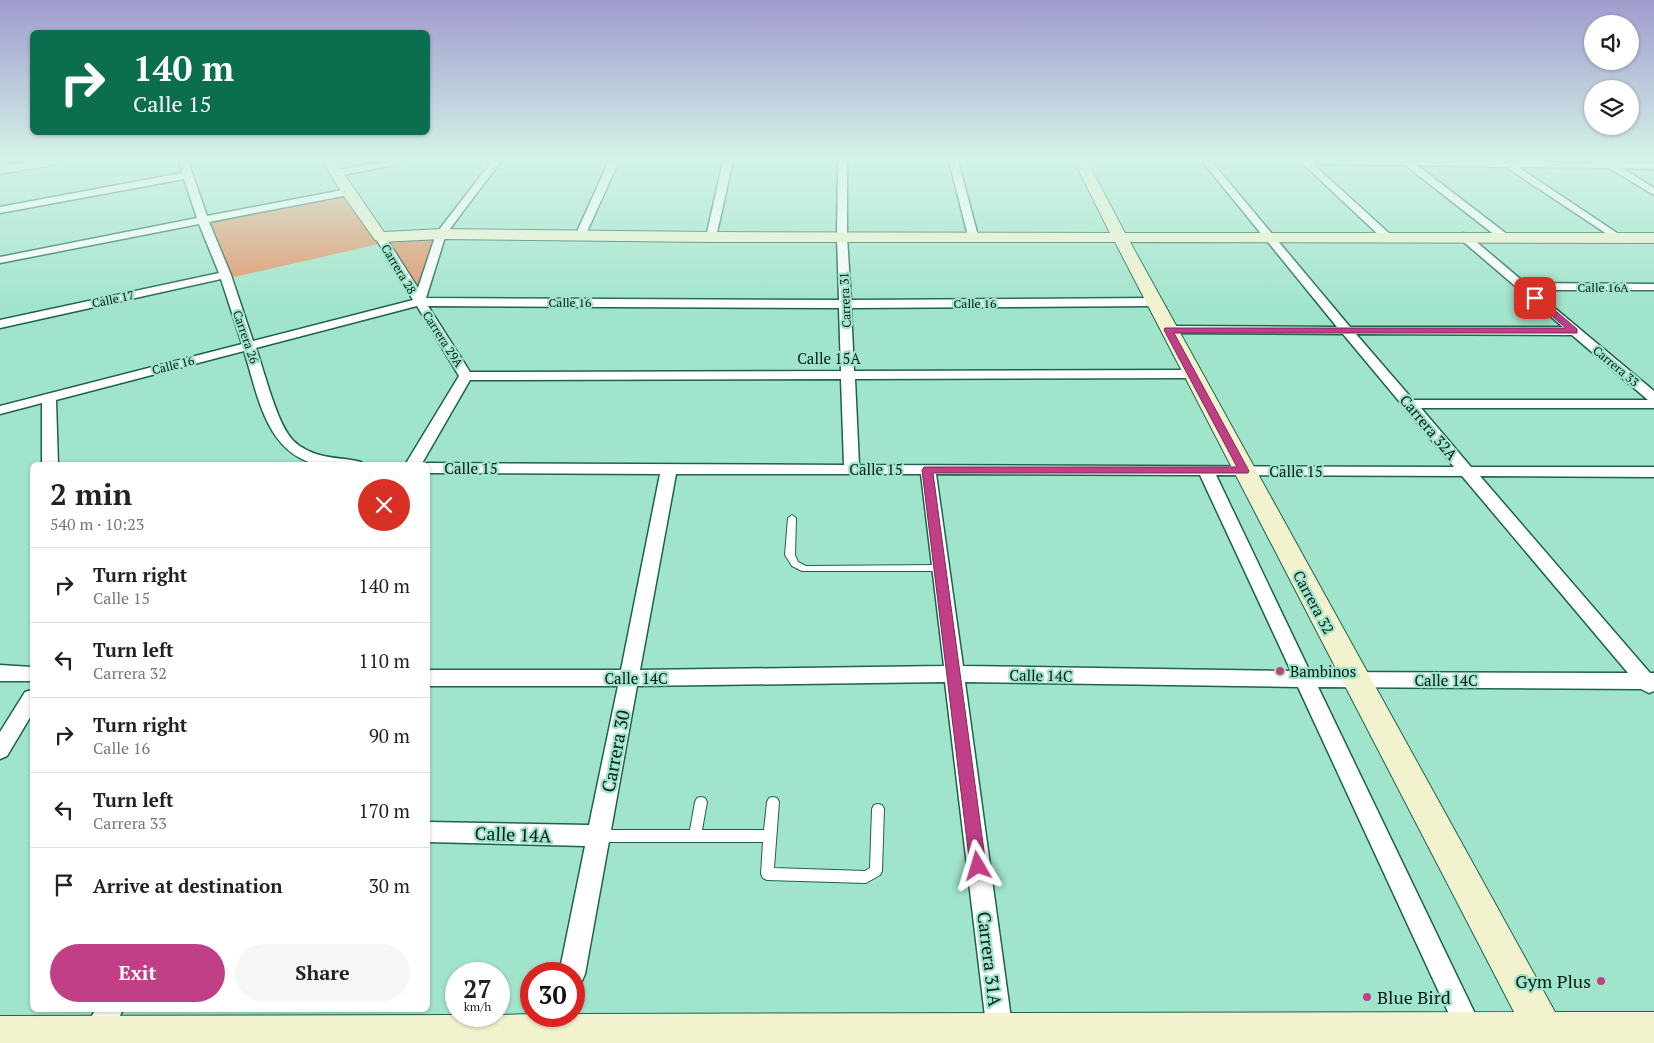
<!DOCTYPE html>
<html lang="en">
<head>
<meta charset="utf-8">
<style>
  :root { --surface:#fff; --page:#f6f6f6; --text:#222; --muted:#767676; --line:#e0e0e0; --accent:#c13f87 }
  body { margin:0; font-family:"PT Serif",serif; background:var(--page); color:var(--text); height:100vh; display:flex; flex-direction:column; font-size:19px; white-space:nowrap }
  * { box-sizing:border-box; margin:0 }
  p { font-size:16px; color:var(--muted) }
  .icon { flex:none; width:28px; height:28px; fill:none; stroke:currentColor; stroke-width:2; stroke-linecap:round; stroke-linejoin:round }
  .map { position:relative; flex:1; overflow:hidden }
  .panel { position:absolute; left:30px; top:462px; width:400px; height:550px; display:flex; flex-direction:column; background:var(--surface); border-radius:8px; box-shadow:0 1px 4px #0004 }
  .panel>* { flex:none }
  .guide { position:absolute; left:30px; top:30px; width:400px; height:105px; border-radius:8px; box-shadow:0 1px 4px #0004; background:#0b6e4f; color:#fff; overflow:hidden }
  .controls { position:absolute; left:1584px; top:15px; display:grid; gap:10px }
  .controls a { display:grid; place-items:center; width:55px; height:55px; border-radius:50%; background:var(--surface); box-shadow:0 1px 4px #0004; font-size:25px }
  .speed { position:absolute; left:445px; top:962px; display:flex; gap:10px; font-size:25px; font-weight:700; text-align:center }
  .speed>* { display:grid; place-content:center; width:65px; height:65px; border-radius:50%; background:var(--surface); box-shadow:0 1px 4px #0004; line-height:1 }
  .speed small { font-size:12px; font-weight:400 }
  .speed .limit { border:8px solid #d22; background:#fff; color:#111 }
  .pin { position:absolute; display:grid; place-items:center; width:42px; height:42px; color:#fff; margin:-21px; border-radius:10px; box-shadow:0 2px 8px #0006 }
  .me { position:absolute; width:55px; margin:-28px; rotate:353deg; stroke-linejoin:round; filter:drop-shadow(0 0 4px #0008) }
  .turn { display:flex; align-items:center; gap:18px; height:105px; padding:0 20px; font-size:22px }
  .turn .icon { width:65px; height:65px; stroke-width:2.5 }
  .turn b { display:block; font-size:35px; line-height:42px }
  .round { display:grid; place-items:center; flex:none; width:52px; height:52px; border-radius:26px; background:var(--page) }
  .overview { display:flex; align-items:center; justify-content:space-between; height:85px; padding:0 20px }
  h1 { font-size:30px; font-weight:600; line-height:38px }
  .action { display:flex; gap:10px; margin-top:auto; padding:10px 20px }
  .action a { flex:1; height:58px; border-radius:30px; background:var(--accent); color:#fff; font-size:20px; font-weight:600; line-height:58px; text-align:center }
  .action a+a { background:var(--page); color:var(--text) }
  ul { padding:0; list-style:none }
  li { display:flex; align-items:center; gap:15px; height:75px; padding:0 20px; border-top:1px solid var(--line) }
  li div { flex:1 }
  li b { display:block; font-size:19px }
  li em { font-style:normal }
  .map>svg:first-child { display:block }
  .green { fill:#e29468 }
  .lines { fill:none; stroke-linecap:round; stroke-linejoin:round }
  .stream { stroke:#d479a6; stroke-width:4 }
  .lane-casing { stroke:#1d624e; stroke-width:2 }
  .street-casing { stroke:#1d624e; stroke-width:3 }
  .secondary-casing { stroke:#1d624e; stroke-width:2 }
  .lane { fill:#fff; fill-rule:evenodd }
  .street { fill:#fff; fill-rule:evenodd }
  .secondary { fill:#f2f2ce; fill-rule:evenodd }
  .route { fill:#c13f87; stroke:#7d2958 }
  .poi-dot { fill:#c13f87; stroke:#a1e4cc; stroke-width:2 }
  .labels { text-anchor:middle; dominant-baseline:central; stroke-width:4.5; stroke-linejoin:round; paint-order:stroke }
  .far-street-label { font-size:12px; fill:#011b13; stroke:#a1e4cc }
  .street-label { font-size:15px; fill:#011b13; stroke:#a1e4cc }
  .poi-label { font-size:15px; fill:#011b13; stroke:#a1e4cc; text-anchor:start }
  .near-street-label { font-size:18px; fill:#011b13; stroke:#a1e4cc }
  .near-poi-label { font-size:18px; fill:#011b13; stroke:#a1e4cc; text-anchor:end }
</style>
</head>
<body>
<div class="map">
<svg width="1654" height="1043" viewBox="0 0 1654 1043">
  <rect width="100%" height="100%" fill="#a1e4cc"/>
  <path class="green" d="M348 192 380 237 441 234 419 302 383 243 226 279 203 220Z"/>
  <g class="lines">
    <path class="stream" d="M0 164 21 161"/>
    <defs>
      <path id="lane" d="M792 515 796 518 795 555 798 562 806 566 940 565 943 566 945 568 943 570 940 571H802L792 566 785 555 788 518Z
        M701 797 705 798 707 802 702 830H764L767 802 769 798 773 797 777 798 779 802 774 868 865 871 870 868 872 809 874 805 878 804 882 805 884 809 882 871 880 875 866 883 767 880 763 878 761 874 763 842H600L596 840 594 836 596 832 600 830H690L695 802 697 798Z"/>
      <path id="street" d="M179 161H188L207 216 348 189 353 192 348 195 209 222 231 275 253 341 413 300 375 237 380 234 384 235 418 288 436 234 492 161H501L446 234 426 298 839 300 837 237 838 161H847V237L851 300 1153 298 1159 302 1153 306 851 308 854 371 1192 370 1199 374 1192 378 855 379 859 465 1454 467 1343 334 1164 333 1162 330 1164 327 1168 326 1337 327 1202 161H1211L1350 327H1563L1459 238 1458 236 1463 233 1467 234 1525 283 1654 284V290H1533L1654 391V408H1421L1471 467H1654V477L1480 476 1650 673H1654V691L1649 693 1641 689 1318 687 1479 1022 1488 1034 1492 1043H1463L1461 1040 1298 687 965 682 1013 1033 1009 1042 992 1043 987 1033 945 682 637 686 585 974 581 983 574 986V974H559L585 846 428 842V822L589 825 618 686H428V670H621L660 474 428 473V465H422L428 463 844 465 841 379 470 380 421 465H405L459 376 417 306 256 348C264 371 275 415 288 434 294 444 305 450 316 454 331 459 346 458 361 462L364 465C350 465 335 467 321 465 266 456 258 395 244 351L56 400 58 465H42V403L0 414V406L242 344 221 279 0 328V320L219 273 199 224 0 263V257L197 218 184 179 0 213V207L182 173ZM428 306 839 308 841 371 470 372ZM1356 334 1572 335 1648 400H1413ZM676 474H921L944 666 640 670ZM936 474 1200 475 1291 671 963 666ZM1216 475 1462 476 1628 673 1310 672Z
        M388 161H405L400 164 337 176 332 173 337 170Z
        M609 161H619L585 236 584 238H576L575 236Z
        M723 161H733L716 237 711 240 706 237Z
        M949 161H958L978 236 977 238H969L968 236Z
        M1300 161 1654 163V169L1622 168 1654 188V195L1609 168 1518 167 1620 235 1621 237 1620 239 1616 240 1506 167 1417 165 1508 235 1509 237 1508 239H1500L1405 165 1313 164 1391 235 1392 237 1391 239H1383Z
        M0 665 32 667V681H0Z
        M32 690V714L7 756 0 759V732L25 692Z
        M95 1010H123L105 1043H85L82 1035Z"/>
      <path id="secondary" d="M32 161H61L54 165 0 174V166Z
        M323 161H335L384 232 441 229 711 232 1110 233 1074 161H1087L1125 233H1654V243L1130 242 1555 1012H1654V1043H0V1016L456 1015V1016H499V1015L531 1014V1016H574V1014L1514 1012 1115 242H711L441 239 380 242 375 240 341 192Z"/>
    </defs>
    <use href="#lane" class="lane-casing"/>
    <use href="#street" class="street-casing"/>
    <use href="#secondary" class="secondary-casing"/>
    <use href="#lane" class="lane"/>
    <use href="#street" class="street"/>
    <use href="#secondary" class="secondary"/>
  </g>
  <linearGradient id="sky" x2="0" y2="1"><stop stop-color="#a09cce"/><stop offset="0.52" stop-color="#d5f3e8"/><stop offset="1" stop-color="#d5f3e8" stop-opacity="0"/></linearGradient>
  <rect width="1654" height="307" fill="url(#sky)"/>
  <path class="route" d="M1532 296H1538L1577 329V333H1174L1249 471 1248 473H933L986 866 984 872 978 874 973 872 970 866 922 470 924 467H1237L1164 330 1165 328H1566L1532 299Z"/>
  <g class="poi-dot">
    <circle cx="1280" cy="671" r="5"/>
    <circle cx="1601" cy="981" r="5"/>
    <circle cx="1367" cy="997" r="5"/>
  </g>
  <g class="labels">
    <g class="far-street-label">
      <text transform="translate(399 269) rotate(59)">Carrera 28</text>
      <text x="1603" y="287">Calle 16A</text>
      <text transform="translate(113 299) rotate(-12)">Calle 17</text>
      <text transform="translate(845 300) rotate(-93)">Carrera 31</text>
      <text x="570" y="302">Calle 16</text>
      <text x="975" y="303">Calle 16</text>
      <text transform="translate(246 337) rotate(71)">Carrera 26</text>
      <text transform="translate(443 339) rotate(57)">Carrera 29A</text>
      <text transform="translate(173 365) rotate(-14)">Calle 16</text>
      <text transform="translate(1616 366) rotate(40)">Carrera 33</text>
    </g>
    <g class="street-label">
      <text x="829" y="358">Calle 15A</text>
      <text transform="translate(1429 427) rotate(50)">Carrera 32A</text>
      <text x="471" y="468">Calle 15</text>
      <text x="876" y="469">Calle 15</text>
      <text x="1296" y="471">Calle 15</text>
      <text transform="translate(1314 602) rotate(62)">Carrera 32</text>
      <text transform="translate(1041 675) rotate(1)">Calle 14C</text>
      <text x="636" y="678">Calle 14C</text>
      <text x="1446" y="680">Calle 14C</text>
    </g>
    <g class="poi-label">
      <text x="1290" y="671">Bambinos</text>
    </g>
    <g class="near-street-label">
      <text transform="translate(615 751) rotate(-79)">Carrera 30</text>
      <text transform="translate(513 834) rotate(2)">Calle 14A</text>
      <text transform="translate(990 959) rotate(83)">Carrera 31A</text>
    </g>
    <g class="near-poi-label">
      <text x="1591" y="981">Gym Plus</text>
      <text x="1377" y="997" text-anchor="start">Blue Bird</text>
    </g>
  </g>
</svg>
<div class="controls">
<a><svg class="icon" aria-label="sound" viewBox="0 0 24 24"><path d="M4 9h4l5-4v14l-5-4H4zM17 9q2 3 0 6"/></svg></a>
<a><svg class="icon" aria-label="layers" viewBox="0 0 24 24"><path d="M12 4l9 5-9 5-9-5zM3 14l9 5 9-5"/></svg></a>
</div>
<div class="speed"><div>27<small>km/h</small></div><div class="limit">30</div></div>
<div class="pin" style="left:1535px;top:298px;background:#d93025"><svg class="icon" aria-label="arrive" viewBox="0 0 24 24"><path d="M6 21V4h12l-3 4 3 4H6"/></svg></div>
<svg class="me" style="left:978px;top:866px" viewBox="-20 -20 40 40"><path d="M0-17L14 15 0 8-14 15z" fill="#c13f87" stroke="#fff" stroke-width="4"/></svg>
<div class="guide">
<div class="turn"><svg class="icon" aria-label="right" viewBox="0 0 24 24"><path d="M7 20v-9h11M14 6l5 5-5 5"/></svg><div><b>140 m</b>Calle 15</div></div>
</div>
<section class="panel">
<div class="overview"><div><h1>2 min</h1><p>540 m · 10:23</p></div><a class="round" style="background:#d93025;color:#fff"><svg class="icon" aria-label="close" viewBox="0 0 24 24"><path d="M6 6l12 12M18 6L6 18"/></svg></a></div>
<ul>
<li><svg class="icon" aria-label="right" viewBox="0 0 24 24"><path d="M7 20v-9h11M14 6l5 5-5 5"/></svg><div><b>Turn right</b><p>Calle 15</p></div><em>140 m</em></li>
<li><svg class="icon" aria-label="left" viewBox="0 0 24 24"><path d="M17 20v-9H6M10 6l-5 5 5 5"/></svg><div><b>Turn left</b><p>Carrera 32</p></div><em>110 m</em></li>
<li><svg class="icon" aria-label="right" viewBox="0 0 24 24"><path d="M7 20v-9h11M14 6l5 5-5 5"/></svg><div><b>Turn right</b><p>Calle 16</p></div><em>90 m</em></li>
<li><svg class="icon" aria-label="left" viewBox="0 0 24 24"><path d="M17 20v-9H6M10 6l-5 5 5 5"/></svg><div><b>Turn left</b><p>Carrera 33</p></div><em>170 m</em></li>
<li><svg class="icon" aria-label="arrive" viewBox="0 0 24 24"><path d="M6 21V4h12l-3 4 3 4H6"/></svg><div><b>Arrive at destination</b></div><em>30 m</em></li>
</ul>
<div class="action"><a>Exit</a><a>Share</a></div>
</section>
</div>
</body>
</html>
